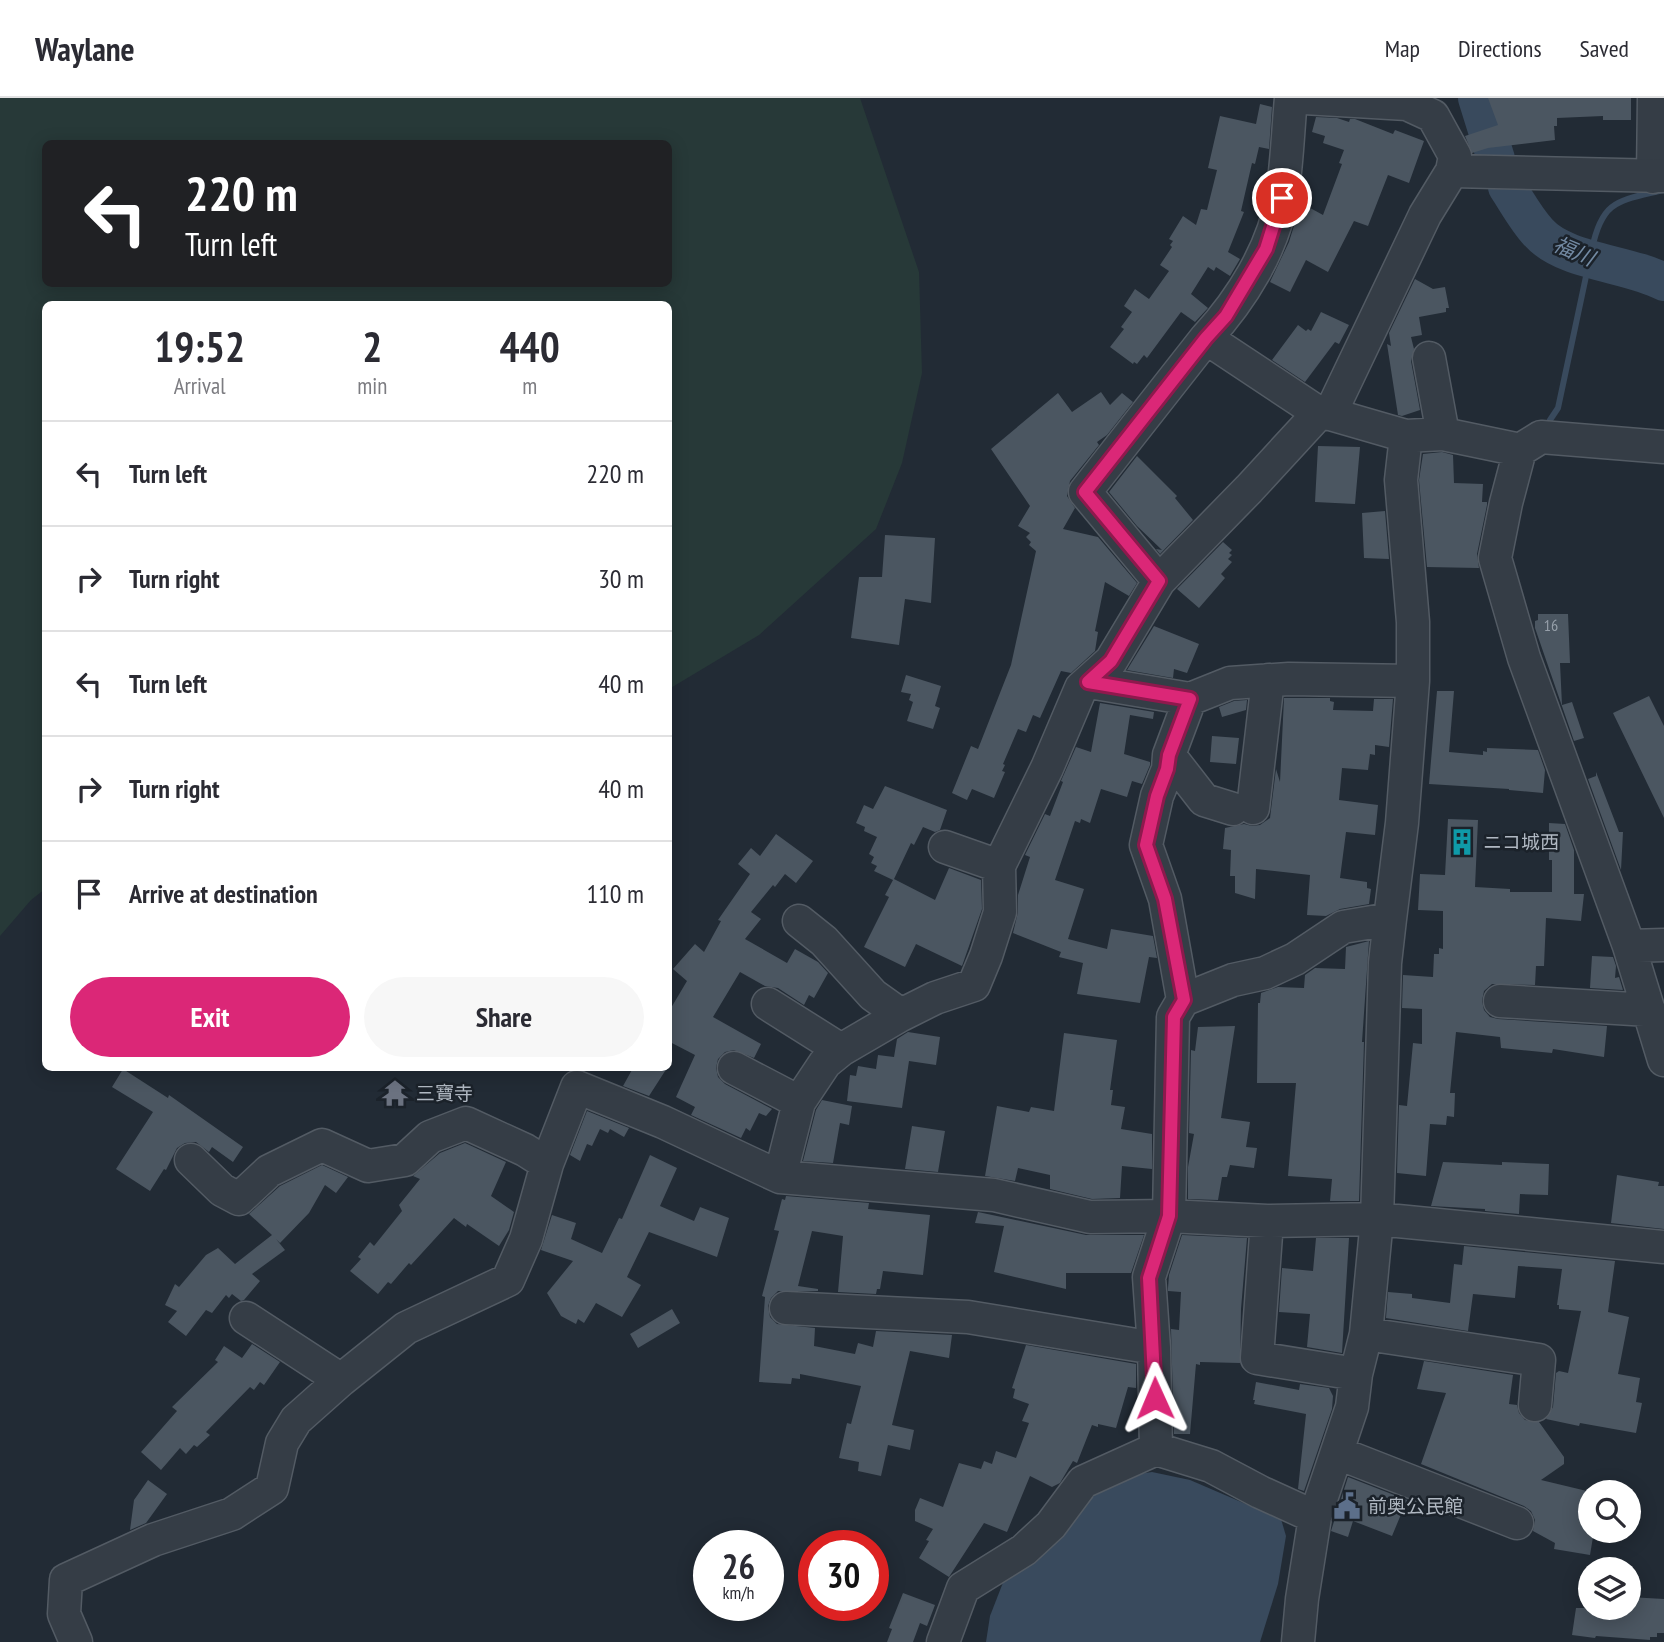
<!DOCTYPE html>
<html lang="en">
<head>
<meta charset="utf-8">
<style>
  :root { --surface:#fff; --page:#f7f7f7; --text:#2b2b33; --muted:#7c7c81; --line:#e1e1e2; --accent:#db2777 }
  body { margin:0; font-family:"PT Sans Narrow","Noto Sans JP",sans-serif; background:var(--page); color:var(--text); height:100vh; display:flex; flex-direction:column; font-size:26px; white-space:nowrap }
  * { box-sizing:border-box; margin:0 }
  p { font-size:23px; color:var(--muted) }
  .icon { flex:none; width:38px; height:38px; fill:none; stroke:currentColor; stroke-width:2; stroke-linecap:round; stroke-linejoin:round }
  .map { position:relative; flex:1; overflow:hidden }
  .sheet { position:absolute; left:42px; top:203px; width:630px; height:770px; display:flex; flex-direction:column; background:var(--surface); border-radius:10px; box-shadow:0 4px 18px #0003 }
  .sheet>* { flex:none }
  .guide { position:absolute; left:42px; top:42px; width:630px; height:147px; border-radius:10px; box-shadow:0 4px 18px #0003; background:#202124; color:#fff; overflow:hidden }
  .controls { position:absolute; left:1578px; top:1382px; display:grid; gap:14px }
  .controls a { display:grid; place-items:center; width:63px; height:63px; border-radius:50%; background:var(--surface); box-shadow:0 4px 18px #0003; font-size:35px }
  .speed { position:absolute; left:693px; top:1432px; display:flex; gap:14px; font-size:35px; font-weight:700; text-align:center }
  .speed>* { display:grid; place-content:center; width:91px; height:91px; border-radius:50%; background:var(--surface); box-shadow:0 4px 18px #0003; line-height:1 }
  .speed small { font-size:18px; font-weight:400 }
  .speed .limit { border:10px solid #d22; background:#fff; color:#111 }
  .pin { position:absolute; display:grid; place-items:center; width:60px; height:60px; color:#fff; margin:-30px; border:4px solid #fff; border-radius:50%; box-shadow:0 2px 7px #0007 }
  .me { position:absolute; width:77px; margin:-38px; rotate:359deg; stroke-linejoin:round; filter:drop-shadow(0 0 5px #0008) }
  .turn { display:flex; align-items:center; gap:24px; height:147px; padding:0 28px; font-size:32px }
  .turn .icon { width:91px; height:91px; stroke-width:2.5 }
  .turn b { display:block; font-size:49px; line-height:60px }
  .eta { display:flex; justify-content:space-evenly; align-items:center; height:119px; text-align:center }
  .eta b { font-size:42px; font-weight:800; line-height:49px }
  .primary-button { display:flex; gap:14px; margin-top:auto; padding:14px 28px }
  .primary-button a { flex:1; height:80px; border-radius:42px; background:var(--accent); color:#fff; font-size:28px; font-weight:800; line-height:80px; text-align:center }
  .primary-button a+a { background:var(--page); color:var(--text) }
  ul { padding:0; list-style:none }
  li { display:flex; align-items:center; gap:21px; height:105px; padding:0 28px; border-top:2px solid var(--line) }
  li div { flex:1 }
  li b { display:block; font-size:26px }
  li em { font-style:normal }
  header { display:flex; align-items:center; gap:42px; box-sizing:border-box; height:98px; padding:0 35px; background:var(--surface); border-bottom:2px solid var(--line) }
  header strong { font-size:33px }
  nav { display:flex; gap:38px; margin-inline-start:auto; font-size:24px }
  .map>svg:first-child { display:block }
  .green { fill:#273938; fill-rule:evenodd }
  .water { fill:#394a5d }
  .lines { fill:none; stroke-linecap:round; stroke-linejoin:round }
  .stream { stroke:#394a5d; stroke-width:6 }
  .river { stroke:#394a5d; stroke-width:38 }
  .building { fill:#4b5661 }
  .minor-casing { stroke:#535b64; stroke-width:35 }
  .minor { stroke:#353d46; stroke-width:32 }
  .route-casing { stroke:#8e194d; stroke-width:18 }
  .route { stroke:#db2777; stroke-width:12 }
  .labels { text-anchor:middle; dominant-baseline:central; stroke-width:5; stroke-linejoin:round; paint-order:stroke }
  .number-label { font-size:16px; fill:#97a0aa }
  .poi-label { font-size:19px; fill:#b0b8c2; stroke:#1b222a; text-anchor:start }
  .water-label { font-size:21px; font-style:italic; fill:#738aa3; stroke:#1b222a }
</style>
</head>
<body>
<header>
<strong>Waylane</strong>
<nav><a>Map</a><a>Directions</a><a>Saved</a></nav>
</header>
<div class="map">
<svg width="1664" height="1544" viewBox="0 0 1664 1544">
  <rect width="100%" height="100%" fill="#222b35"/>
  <path class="green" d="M0 0H860L919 174 922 275 902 365 876 431 759 537 669 591 668 206H46L45 791 31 802 0 838ZM46 46H668V186H46Z"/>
  <path class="water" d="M1152 1374 1190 1382 1281 1421 1286 1438 1278 1486 1260 1544H986L990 1518 1004 1482 1098 1389 1126 1378Z"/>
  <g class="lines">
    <path class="stream" d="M1592 151C1602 102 1618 103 1663 92
      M1550 322 1558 310 1588 169"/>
    <path class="river" d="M1477 0 1496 61
      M1507 89C1517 104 1526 121 1538 134 1564 164 1628 165 1664 184"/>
  </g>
  <path class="building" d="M1488 0H1631V22H1603V18L1557 20V28H1554L1555 42 1488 50 1472 55 1465 38 1498 27Z
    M1260 6 1272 9 1269 51 1259 49 1255 66 1252 65 1241 113 1244 114 1228 154 1240 161 1230 178 1216 169 1214 173 1208 169 1191 196 1208 210 1195 224 1181 214 1147 260 1144 257 1137 266 1134 264 1133 266 1110 249 1124 231 1121 229 1132 214 1124 208 1135 191 1149 201 1169 173 1160 167 1172 149 1170 147 1173 143 1169 141 1183 118 1196 127 1201 111 1207 112 1217 72 1208 70 1220 18 1256 26Z
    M1316 19 1337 20 1349 24 1350 21H1355L1393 36 1395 32 1424 43 1409 85 1388 77 1368 128 1354 123 1328 174 1306 162 1290 194 1270 184 1289 144 1301 105 1323 117 1342 66 1339 65 1344 52 1323 45 1325 38 1312 34Z
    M1415 181 1433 191 1445 189 1449 210H1446V214L1419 219 1422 237 1411 239 1414 251 1411 263 1420 312 1402 318 1398 317 1387 246 1391 248 1389 235Z
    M1321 214 1349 227 1339 246 1335 244 1305 284 1272 262 1298 227 1306 233 1308 231 1311 233Z
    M1101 294 1110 307 1122 295 1133 304 1107 337 1097 344 1099 347 1070 383 1067 398 1075 410 1063 431 1098 439 1137 485 1129 498 1105 484 1095 533 1098 534 1095 553 1071 575 1061 573 1040 620 1033 617 1026 634 1018 631 1003 666 1005 667 1002 673 1005 674 994 700 972 691 967 702 952 695 971 648 978 651 1011 567 1036 453 1029 447 1031 444 1026 439 1030 435 1018 428 1030 408 991 351 1058 295 1072 314Z
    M1318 348 1360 349 1355 406 1315 404Z
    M1442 354 1453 357 1454 385 1483 386 1482 404H1487V407L1477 456 1479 470 1427 469 1419 382 1423 356Z
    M1137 358 1177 398 1175 400 1193 422 1160 456 1156 451 1162 452 1137 428 1109 394Z
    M1385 413 1389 461 1364 460 1362 415Z
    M885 437 935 440 931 505 905 501 899 547 851 540 859 479H882Z
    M1223 444 1232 452 1229 455 1232 457 1228 461 1232 464 1221 476 1225 480 1199 510 1177 491Z
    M1538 516H1568L1570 565H1560L1562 607 1572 604 1584 640 1574 643 1535 530V523L1538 522Z
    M1154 528 1199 546 1187 575 1174 571 1173 580 1127 572Z
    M906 577 941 588 935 608 940 610 933 631 907 623 913 604 909 602 911 596 901 594Z
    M1437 593H1454L1449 654 1483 657V653L1487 654V650L1538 652 1545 672 1543 695 1509 692V691L1429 686Z
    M1649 598 1664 628V720L1613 615Z
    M1284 600H1330V603L1334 604 1333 612 1373 613 1374 601H1393L1389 649 1375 647V657L1370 656 1368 672 1342 670 1339 702 1378 707 1375 737 1346 734 1340 780 1367 784V790L1371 791 1369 806 1340 811 1326 818 1307 817 1310 777 1256 771 1255 801 1235 795V778H1230L1231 752 1223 751 1225 730 1244 726 1252 728 1260 727 1270 720 1276 671 1280 684Z
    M1247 602 1246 612 1222 619 1219 609 1234 603Z
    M1100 605 1154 614 1153 621 1130 617 1124 656 1150 664V667L1142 686 1132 683 1127 699 1101 691 1090 725 1081 721 1080 725 1075 723 1055 782 1084 791 1068 841 1107 851 1111 831 1153 838 1157 860 1149 859 1140 905 1077 896 1083 865 1059 859 1061 854 1013 835 1018 814V797L1030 759 1025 757 1045 716 1050 718 1063 684 1061 683 1076 649 1091 654Z
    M1212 638 1239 640 1236 666 1210 664Z
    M1596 674 1619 734H1623L1621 772 1588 681 1596 678Z
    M885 688 947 712 940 732 935 734 923 729 914 747 911 745 894 781 935 802 949 770 981 782 982 811 962 868 916 846 905 869 864 849 889 799 885 797 893 782 874 773 877 768 871 765 874 759 869 756 877 739 864 733 865 729 856 725 864 707 873 711Z
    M1448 721 1478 722 1475 789 1510 791V794H1552V762H1549V725L1565 726 1574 752V796H1584L1581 823 1546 820 1544 868H1536L1535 887 1492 886 1484 893 1482 903 1484 912 1490 919 1498 921 1607 928 1604 959 1553 951 1552 955 1501 950 1500 939 1456 934 1450 995H1455L1454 1019 1447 1018 1446 1027 1430 1026 1426 1078 1397 1075 1399 1007 1407 1008 1413 945 1422 946V911L1402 910 1403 877 1433 879 1434 856H1439V850L1443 851V813L1418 812 1420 776 1445 777Z
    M776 736 813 763 796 785 785 776 775 789 773 787 751 814 761 821 745 841 787 865 795 851 818 864 828 875 814 900 809 897 804 907 778 890 765 888 740 874 713 919 761 946 754 960 734 952 725 954 718 961 716 970 718 979 725 986 772 1011 766 1018 759 1015 750 1033 746 1030 741 1040 691 1017 695 1009 676 999 695 957 668 943V915L687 883 673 871 695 846 704 854 721 823 718 822 750 776 738 766 751 750 760 758Z
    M1369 843 1362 944H1364L1359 1103H1330L1332 1081 1288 1078 1296 985H1257L1258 905H1260L1261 895 1278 889 1304 890 1305 877 1315 870 1345 871 1346 849Z
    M1592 858 1613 859 1616 868 1615 880 1619 879 1623 892 1590 890Z
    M1235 928 1221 1020 1250 1024 1246 1049 1257 1050 1254 1070 1230 1067 1227 1079H1222L1218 1102 1188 1101V1069L1194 1036 1189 1035 1191 952 1195 953 1198 929Z
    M908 934 940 939 936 967 909 963 902 1010 847 1003 850 977 856 978 858 968 876 971 878 957 894 959 897 941Z
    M1064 935 1117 942 1110 992H1113L1111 1007 1125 1009 1121 1031 1152 1036V1071L1122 1068 1120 1100 1092 1101 1050 1091V1077L1018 1070 1015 1083 985 1078 997 1008 1029 1014 1031 1009 1054 1013Z
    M633 970H667L649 998 623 988Z
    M123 971 168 1000 169 997 243 1049 233 1064 212 1049 209 1054 196 1044 185 1045 177 1050 166 1072 164 1071 150 1093 116 1071 153 1014 112 989Z
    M822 1002 852 1008 849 1027 840 1025 833 1065 803 1063 816 1012Z
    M587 1013 629 1030 624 1039 610 1031 608 1035 600 1031 592 1048 587 1046 580 1063 570 1057Z
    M912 1028 945 1033 938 1074 905 1071Z
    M465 1045 506 1064 491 1098 514 1114 509 1132 499 1148 467 1126 466 1129 454 1120 411 1167 409 1165 391 1186 388 1184 378 1196 350 1173 361 1161 358 1159 370 1144 374 1148 402 1113 399 1107 420 1081 413 1078 440 1055Z
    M650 1057 677 1070 660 1108 694 1123 700 1109 729 1120 717 1159 649 1134 627 1179 641 1187 622 1219 596 1205 584 1225 578 1221 576 1226 561 1218 547 1195 573 1163 541 1152 552 1117 576 1125 571 1141 602 1155 619 1120 622 1121Z
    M1443 1064 1502 1067V1064L1549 1066 1548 1097 1520 1096 1519 1116 1485 1113V1111L1431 1108Z
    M322 1067 348 1079 336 1095 325 1087 309 1115 280 1145 276 1141 285 1152 252 1176 260 1183 244 1202 241 1203 232 1196 229 1200 226 1197 212 1215 206 1212 186 1238 168 1224 177 1213 165 1207 175 1186 179 1189 206 1157 218 1150 235 1166 272 1137 249 1116 280 1088Z
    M1617 1077 1659 1084 1658 1088H1664V1131L1611 1125Z
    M786 1098 869 1105 868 1111 930 1117 923 1177 883 1173 880 1191H877L876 1196 838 1194 843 1138 812 1133 798 1188 818 1191V1193H778L771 1200 768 1208 770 1219 777 1226 815 1230 814 1248 855 1256 858 1245 873 1249 876 1233 952 1237 949 1260 910 1253 892 1327 914 1332 910 1352 888 1347 881 1378 858 1373 859 1364 839 1360 847 1325 851 1326 861 1288 800 1276V1281L792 1280 791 1286 759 1284 765 1199 762 1198 779 1133 774 1132 782 1101 785 1102Z
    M978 1114 1086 1137H1144L1131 1175H1066V1191L994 1174 1004 1128 975 1125Z
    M1182 1137 1247 1140 1241 1211 1240 1265 1200 1264V1267L1196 1266 1190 1336H1174L1171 1231 1179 1232 1181 1194 1168 1193V1190L1169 1177Z
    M1316 1140H1349L1342 1255 1307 1249 1310 1216 1279 1214 1282 1170 1313 1173Z
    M1464 1148 1615 1163 1608 1214 1629 1219 1618 1276 1640 1280 1636 1304 1642 1305 1636 1335 1580 1325 1579 1328 1546 1321 1553 1309 1556 1275 1559 1273 1568 1275 1581 1213 1559 1211V1207H1557L1562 1171 1518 1168 1515 1200 1473 1196 1468 1233 1386 1220 1388 1194 1412 1196V1200L1450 1205 1454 1166 1462 1167Z
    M672 1211 680 1225 638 1250 630 1236Z
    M252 1246 280 1264 264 1287 260 1284 254 1292 250 1289 206 1334 210 1337 197 1349 194 1347 186 1356 180 1350 161 1372 141 1354 177 1313 172 1309 218 1264 215 1262 224 1248 242 1260Z
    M1026 1247 1136 1266V1290L1128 1289 1116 1330 1098 1326V1329L1092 1327 1077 1365 1073 1363 1060 1385 1052 1389 1030 1378 1007 1434 984 1425 949 1479 919 1460 929 1443 926 1442 933 1431 915 1423V1412L920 1400 943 1409 959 1365 981 1371 984 1363 992 1366 996 1353 1016 1360 1029 1325 1022 1323 1029 1306 1013 1300 1015 1291 1012 1290Z
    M1424 1263 1513 1277 1509 1306 1517 1307 1519 1315 1525 1322 1539 1324 1564 1359V1366L1541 1382 1591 1394V1433H1594L1590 1457 1554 1451 1555 1445 1533 1433 1535 1422 1531 1413 1524 1408 1421 1366 1446 1295 1417 1291Z
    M1256 1284 1299 1292 1300 1286 1329 1290 1333 1298 1332 1311 1304 1393 1298 1391 1306 1316 1254 1306 1255 1302H1253Z
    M1348 1379 1407 1402 1392 1438 1353 1423 1348 1439 1331 1433Z
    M148 1382 167 1396 146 1425 130 1432 134 1402Z
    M903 1495 935 1507 927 1528 920 1525 913 1544H887L892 1531 889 1530Z
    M1629 1499 1664 1501V1535H1657V1539H1650V1542L1596 1538 1595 1540 1572 1537 1576 1510H1629Z"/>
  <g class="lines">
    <defs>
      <path id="minor" d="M1291 0C1288 32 1287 66 1282 98 1274 150 1241 202 1206 240L1319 315
        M1304 0 1407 6
        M1452 73 1664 78
        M1653 79 1654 0
        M1429 260 1443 336
        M1330 316 1425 117 1452 73 1455 58 1433 18 1407 6 1405 0
        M1520 352 1506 405 1495 460 1524 560 1629 848 1664 962
        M1159 483 1085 394 1206 240
        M1089 584 1190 601
        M1169 657 1204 702 1233 711
        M1253 710 1268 582
        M945 749 999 768
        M1390 821 1402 725 1413 583V524L1401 382 1406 338 1443 336 1520 352 1541 339 1664 349
        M799 823 824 843 873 897 901 917
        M1629 848 1664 847
        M1183 902 1165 801 1146 747 1157 698 1168 671 1169 657 1190 601 1230 585 1289 581 1413 583
        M1500 903 1649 912
        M768 906 841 952
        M734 970 799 1004
        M191 1062 222 1092 239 1101 269 1073 322 1047 368 1068 405 1062 430 1039 466 1025 525 1052 547 1066
        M780 1079 799 1004 825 965 841 952 901 917 935 900 974 887 986 858 1000 814 999 768 1047 670 1081 590 1111 563 1159 483 1249 391 1319 315 1330 316 1406 338
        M1267 1123 1257 1260 1356 1276
        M786 1210 968 1219 1154 1250
        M246 1220 341 1282
        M1366 1236 1539 1262 1535 1307
        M1156 1351 1154 1250 1149 1179 1169 1118 1173 919 1183 902 1233 882 1265 875 1295 861 1343 829 1390 821 1385 865 1377 1121 1366 1236 1356 1276 1352 1309 1315 1419 1302 1501 1298 1544
        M1338 1355 1517 1425
        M76 1544 64 1516 66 1482 153 1442 232 1416 272 1390 282 1345 296 1322 341 1282 406 1230 508 1182 526 1141 547 1066 577 989 663 1024 780 1079 994 1097 1090 1119 1169 1118 1267 1123 1377 1121 1664 1149
        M943 1544 963 1490 1024 1452 1051 1427 1083 1384 1156 1351 1211 1368 1260 1394 1315 1419"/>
    </defs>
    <use href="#minor" class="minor-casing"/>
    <use href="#minor" class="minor"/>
  </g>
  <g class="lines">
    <defs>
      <path id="route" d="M1155 1300 1149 1180 1169 1118 1174 919 1184 902 1165 801 1146 747 1157 698 1167 671 1169 657 1190 601 1088 584 1111 563 1159 483 1085 394 1206 240 1226 218 1266 151 1282 100"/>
    </defs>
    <use href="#route" class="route-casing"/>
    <use href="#route" class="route"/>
  </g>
  <defs>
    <symbol id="building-bare" viewBox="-9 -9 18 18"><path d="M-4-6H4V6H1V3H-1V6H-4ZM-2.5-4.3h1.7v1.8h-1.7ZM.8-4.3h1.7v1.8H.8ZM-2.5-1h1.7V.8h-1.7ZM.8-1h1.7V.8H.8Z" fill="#0f9aa8" stroke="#1b222a" stroke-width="2.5" paint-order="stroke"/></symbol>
    <symbol id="temple-bare" viewBox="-9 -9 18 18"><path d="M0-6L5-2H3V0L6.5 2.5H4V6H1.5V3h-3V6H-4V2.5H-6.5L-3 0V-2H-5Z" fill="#6b7280" stroke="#1b222a" stroke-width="2.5" paint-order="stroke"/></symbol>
    <symbol id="civic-bare" viewBox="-9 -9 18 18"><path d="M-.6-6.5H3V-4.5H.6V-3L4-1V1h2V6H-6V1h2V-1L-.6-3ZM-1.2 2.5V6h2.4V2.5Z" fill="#5c6f8a" stroke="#1b222a" stroke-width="2.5" paint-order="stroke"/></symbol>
  </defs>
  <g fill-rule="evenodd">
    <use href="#building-bare" x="1443" y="725" width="38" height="38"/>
    <use href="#temple-bare" x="376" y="976" width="38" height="38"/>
    <use href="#civic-bare" x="1328" y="1389" width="38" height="38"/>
  </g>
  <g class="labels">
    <g class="number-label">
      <text x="1551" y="527">16</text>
    </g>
    <g class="poi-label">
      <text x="1483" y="744">ニコ城西</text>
      <text x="416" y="995">三寶寺</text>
      <text x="1368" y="1408">前奥公民館</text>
    </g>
    <g class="water-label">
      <text transform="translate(1574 153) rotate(23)">福川</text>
    </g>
  </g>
</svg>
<div class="controls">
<a><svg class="icon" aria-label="search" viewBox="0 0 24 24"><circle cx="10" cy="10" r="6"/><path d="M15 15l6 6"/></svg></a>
<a><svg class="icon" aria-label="layers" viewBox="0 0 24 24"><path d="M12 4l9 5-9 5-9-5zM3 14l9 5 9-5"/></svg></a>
</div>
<div class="speed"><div>26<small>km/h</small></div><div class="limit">30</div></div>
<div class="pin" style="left:1282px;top:100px;background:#d93025"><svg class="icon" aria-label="arrive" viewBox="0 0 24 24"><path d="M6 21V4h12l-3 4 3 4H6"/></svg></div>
<svg class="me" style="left:1155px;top:1300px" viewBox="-20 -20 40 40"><path d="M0-17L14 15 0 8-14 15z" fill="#db2777" stroke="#fff" stroke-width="4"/></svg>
<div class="guide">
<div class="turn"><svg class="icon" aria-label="left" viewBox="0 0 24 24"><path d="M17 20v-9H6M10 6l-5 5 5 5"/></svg><div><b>220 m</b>Turn left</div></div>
</div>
<section class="sheet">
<div class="eta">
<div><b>19:52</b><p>Arrival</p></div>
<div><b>2</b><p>min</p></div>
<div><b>440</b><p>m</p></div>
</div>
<ul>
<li><svg class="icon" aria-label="left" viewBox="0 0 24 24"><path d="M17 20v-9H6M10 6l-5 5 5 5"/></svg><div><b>Turn left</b></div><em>220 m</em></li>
<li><svg class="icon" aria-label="right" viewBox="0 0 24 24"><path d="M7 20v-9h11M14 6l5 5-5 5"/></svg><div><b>Turn right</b></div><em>30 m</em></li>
<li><svg class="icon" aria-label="left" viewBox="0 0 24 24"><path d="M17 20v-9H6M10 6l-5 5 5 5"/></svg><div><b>Turn left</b></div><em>40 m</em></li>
<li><svg class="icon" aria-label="right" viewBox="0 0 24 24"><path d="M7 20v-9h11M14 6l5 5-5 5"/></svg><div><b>Turn right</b></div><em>40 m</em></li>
<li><svg class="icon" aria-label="arrive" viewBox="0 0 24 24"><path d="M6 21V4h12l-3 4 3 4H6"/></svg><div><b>Arrive at destination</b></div><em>110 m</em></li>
</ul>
<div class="primary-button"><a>Exit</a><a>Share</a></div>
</section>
</div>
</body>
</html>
